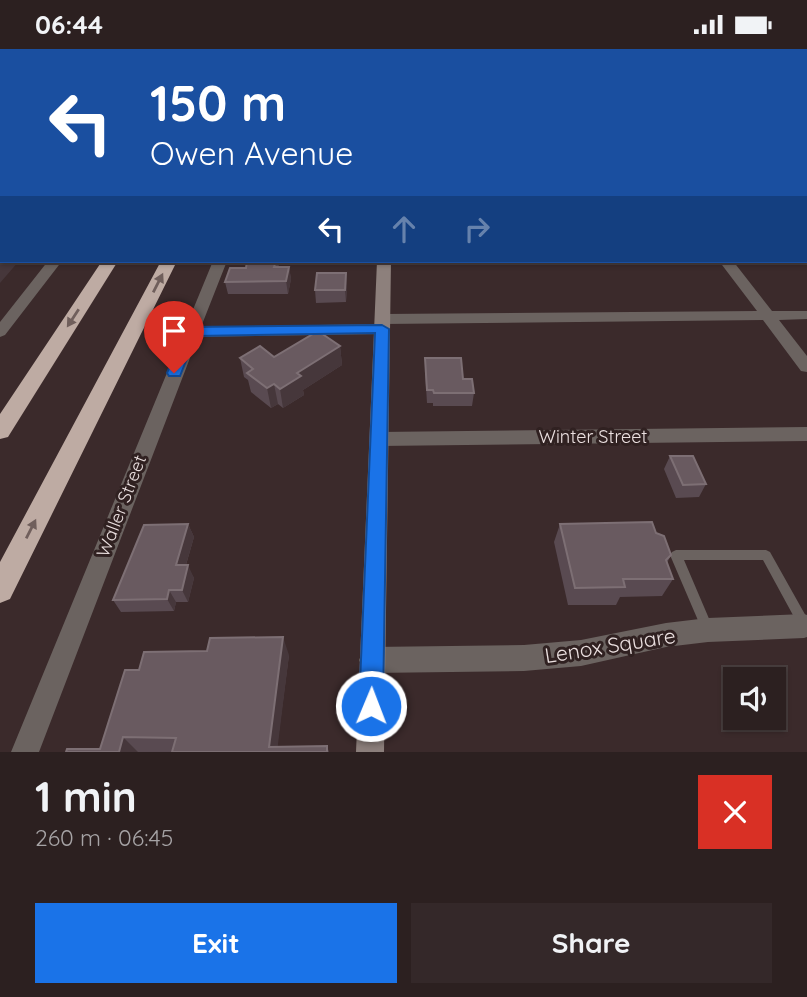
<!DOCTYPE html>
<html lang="en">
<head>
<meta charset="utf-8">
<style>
  :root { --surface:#2c2020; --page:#342829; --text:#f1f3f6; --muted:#a6a3a5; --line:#483e3e; --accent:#1a73e8 }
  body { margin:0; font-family:Quicksand,sans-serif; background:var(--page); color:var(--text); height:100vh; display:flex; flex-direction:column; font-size:26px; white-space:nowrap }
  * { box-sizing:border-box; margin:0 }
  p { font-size:23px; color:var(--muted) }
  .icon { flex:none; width:38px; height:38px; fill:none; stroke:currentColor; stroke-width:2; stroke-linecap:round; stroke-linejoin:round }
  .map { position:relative; height:703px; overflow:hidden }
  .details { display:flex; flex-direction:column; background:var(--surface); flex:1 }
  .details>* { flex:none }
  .top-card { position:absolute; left:0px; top:0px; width:808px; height:214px; box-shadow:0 2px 5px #0004,0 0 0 2px var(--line); background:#1a4fa0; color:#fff; overflow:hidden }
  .tools { position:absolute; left:723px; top:618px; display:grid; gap:14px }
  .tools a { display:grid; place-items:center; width:63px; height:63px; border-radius:0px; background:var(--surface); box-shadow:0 2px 5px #0004,0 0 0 2px var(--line); font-size:35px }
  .pin { position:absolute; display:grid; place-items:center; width:60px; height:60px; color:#fff; margin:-72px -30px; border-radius:50% 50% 50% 0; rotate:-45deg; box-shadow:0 0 7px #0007 }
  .pin .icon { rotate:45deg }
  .me { position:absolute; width:77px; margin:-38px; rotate:1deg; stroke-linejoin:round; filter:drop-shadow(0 0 5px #0008) }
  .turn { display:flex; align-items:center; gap:24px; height:147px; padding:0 35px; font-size:32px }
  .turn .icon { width:91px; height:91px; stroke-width:2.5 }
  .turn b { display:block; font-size:49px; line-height:60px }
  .lanes { display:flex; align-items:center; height:66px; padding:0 35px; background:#0003; justify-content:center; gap:35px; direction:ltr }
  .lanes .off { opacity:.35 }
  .round { display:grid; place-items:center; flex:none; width:74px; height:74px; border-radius:0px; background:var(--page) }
  .head { display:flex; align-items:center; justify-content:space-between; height:119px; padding:0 35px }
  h1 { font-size:42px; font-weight:700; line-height:52px }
  .button { display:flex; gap:14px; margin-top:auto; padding:14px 35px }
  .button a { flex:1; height:80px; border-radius:0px; background:var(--accent); color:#fff; font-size:28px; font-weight:700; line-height:80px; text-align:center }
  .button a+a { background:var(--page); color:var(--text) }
  .status { display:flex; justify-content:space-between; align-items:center; height:49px; padding:0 35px; background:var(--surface); direction:ltr }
  .status svg { height:19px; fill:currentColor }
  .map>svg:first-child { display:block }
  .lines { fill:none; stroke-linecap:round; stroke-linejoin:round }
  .lane { fill:#6b6360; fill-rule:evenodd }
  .street { fill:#6b6360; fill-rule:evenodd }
  .secondary { fill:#8d807c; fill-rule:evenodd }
  .highway { fill:#beaba3; fill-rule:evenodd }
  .wall { fill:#594a51 }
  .shaded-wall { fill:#46373b }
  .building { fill:#695a60; stroke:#7d6f74; stroke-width:2 }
  .oneway { fill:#705f5c }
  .route { fill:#1a73e8; stroke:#114b97; stroke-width:2 }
  .labels { text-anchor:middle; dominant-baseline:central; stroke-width:6; stroke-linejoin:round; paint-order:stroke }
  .street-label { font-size:18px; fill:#ebe0e0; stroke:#302121 }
  .near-street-label { font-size:21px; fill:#ebe0e0; stroke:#302121 }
</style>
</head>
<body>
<div class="status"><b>06:44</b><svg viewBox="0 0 49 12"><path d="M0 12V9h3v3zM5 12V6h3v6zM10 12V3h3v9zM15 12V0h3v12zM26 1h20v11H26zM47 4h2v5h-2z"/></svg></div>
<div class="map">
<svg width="807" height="703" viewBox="0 0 807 703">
  <rect width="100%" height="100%" fill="#3b2a2b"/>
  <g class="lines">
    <path class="lane" d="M676 501H766L770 503 807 569V580L804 581 800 579 763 511H684L713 579 711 583 707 585 703 583 670 506 672 503Z"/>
    <path class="street" d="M471 0H477L478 2H471Z
      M555 0H561L562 2H555Z
      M638 0H644L645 2H638Z
      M716 0H723L724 2H717Z
      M793 0H801L802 2H794Z
      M0 114H2L0 121Z
      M48 212H62L5 286 0 288V273Z
      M213 212H227L201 278 382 275 390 280 382 285 198 288 39 703H11Z
      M719 212H733L772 262H807V270L779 271 807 307V323L801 322 763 271 383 275 375 270 383 265 757 262Z
      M807 378V392L379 397 372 395 370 390 372 385 379 383Z
      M804 565 807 566V588L804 589 708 593 666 598 581 617 524 622 372 624 363 620 359 611 363 602 372 598 524 596 581 591 666 574 708 569Z"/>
    <path class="secondary" d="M386 0H392V2H386Z
      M0 94H2V100H0Z
      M377 212H391L384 703H356Z"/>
    <path class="highway" d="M240 0H248L239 2Z
      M274 0H282L273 2Z
      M102 212H118L8 388 0 390V365Z
      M161 212H177L10 550 0 554V513Z"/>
  </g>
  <path class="wall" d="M247 212H278L279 218H289L291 230 288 245H228L225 233 246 219Z
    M346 224 347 237 346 253 316 254 315 241Z
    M340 297 342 316 303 341 304 346 283 359 278 355 271 359 251 343 248 331 244 328 240 309 274 308Z
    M425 309 463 330 474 344 472 357H433V354H427L425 322Z
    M670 407 706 435 699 448 676 449 664 420Z
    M188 475 194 488 186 516 194 529 188 553H176L174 562 121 563 113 551Z
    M560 475 656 484 671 506 667 514 673 530 662 547 620 548 616 556H568L554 493Z
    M289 606 277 698 327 697 329 703H66L100 700Z"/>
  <path class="shaded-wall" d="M2 212H19L0 234V214Z
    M289 218 291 230 288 245 286 232Z
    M346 224 347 237 346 253 345 241Z
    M340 297 342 316 303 341 304 346 283 359 280 340 297 324Z
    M274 335 278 355 271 359 267 339Z
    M188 475 194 488 182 529 176 516Z
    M188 516 194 529 188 553 182 541Z
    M169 541 176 553 174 562 167 550Z
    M283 588 289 606 277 703 269 698Z
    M123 688 138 703H119Z"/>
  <path class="building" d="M20 0H67L64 2H17Z
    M313 0H372V2H312Z
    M404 0H418V2H404Z
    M666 0H688L690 2H667Z
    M0 8H2V33H0L2 17H0Z
    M0 193H2V212L0 214Z
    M247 212H276L274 218H289L286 232 225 233 230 219H246Z
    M317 224H346L345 241H315Z
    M318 282 340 297 297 324 301 327 280 340 274 335 267 339 247 324 253 320 240 309 260 297 274 308Z
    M425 309H461L463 330H472L474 344H434L433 341H427Z
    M670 407H693L706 435 683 436Z
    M652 473 656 484 664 487 671 506 666 511 673 530H623L625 538 575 539 560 475Z
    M188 475 176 516H188L182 541H169L167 550 113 551 144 476Z
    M283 588 269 698 327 697V703H172L176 689 123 688 119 703H66L67 700H100L125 621H139L144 603 207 602 210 589Z"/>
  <defs><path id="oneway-solid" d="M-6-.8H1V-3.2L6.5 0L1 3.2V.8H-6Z" transform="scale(1.75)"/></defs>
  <g class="oneway">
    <use href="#oneway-solid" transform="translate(158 234) rotate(-63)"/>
    <use href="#oneway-solid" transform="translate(73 269) rotate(123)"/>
    <use href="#oneway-solid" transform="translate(31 480) rotate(-63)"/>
  </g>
  <path class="route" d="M382 276 389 280 383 657 380 666 371 669 363 666 359 657 375 284 196 287 180 327H169L167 324 184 283 191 278Z"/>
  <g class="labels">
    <g class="street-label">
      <text x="593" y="387">Winter Street</text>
      <text transform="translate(121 457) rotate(-69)">Waller Street</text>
    </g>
    <g class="near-street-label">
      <text transform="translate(610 596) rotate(-9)">Lenox Square</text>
    </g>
  </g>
</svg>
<div class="tools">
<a><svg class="icon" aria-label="sound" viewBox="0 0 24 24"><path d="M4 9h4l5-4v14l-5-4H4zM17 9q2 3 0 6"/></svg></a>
</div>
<div class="pin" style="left:174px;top:324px;background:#d93025"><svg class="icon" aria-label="arrive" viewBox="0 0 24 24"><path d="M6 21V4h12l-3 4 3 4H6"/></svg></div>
<svg class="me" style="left:371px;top:657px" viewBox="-20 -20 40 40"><circle r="17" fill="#1a73e8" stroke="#fff" stroke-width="3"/><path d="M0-11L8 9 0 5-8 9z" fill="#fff"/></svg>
<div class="top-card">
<div class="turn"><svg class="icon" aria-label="left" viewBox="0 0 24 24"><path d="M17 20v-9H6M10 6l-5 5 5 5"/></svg><div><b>150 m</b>Owen Avenue</div></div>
<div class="lanes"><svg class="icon" aria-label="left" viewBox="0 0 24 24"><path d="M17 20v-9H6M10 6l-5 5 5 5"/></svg><svg class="icon off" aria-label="ahead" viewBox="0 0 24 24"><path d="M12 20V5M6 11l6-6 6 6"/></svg><svg class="icon off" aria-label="right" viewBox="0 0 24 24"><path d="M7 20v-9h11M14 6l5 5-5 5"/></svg></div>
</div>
</div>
<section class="details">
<div class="head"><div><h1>1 min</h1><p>260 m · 06:45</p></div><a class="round" style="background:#d93025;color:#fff"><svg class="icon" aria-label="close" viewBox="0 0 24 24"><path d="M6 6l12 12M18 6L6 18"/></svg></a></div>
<div class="button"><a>Exit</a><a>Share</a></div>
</section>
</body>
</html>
